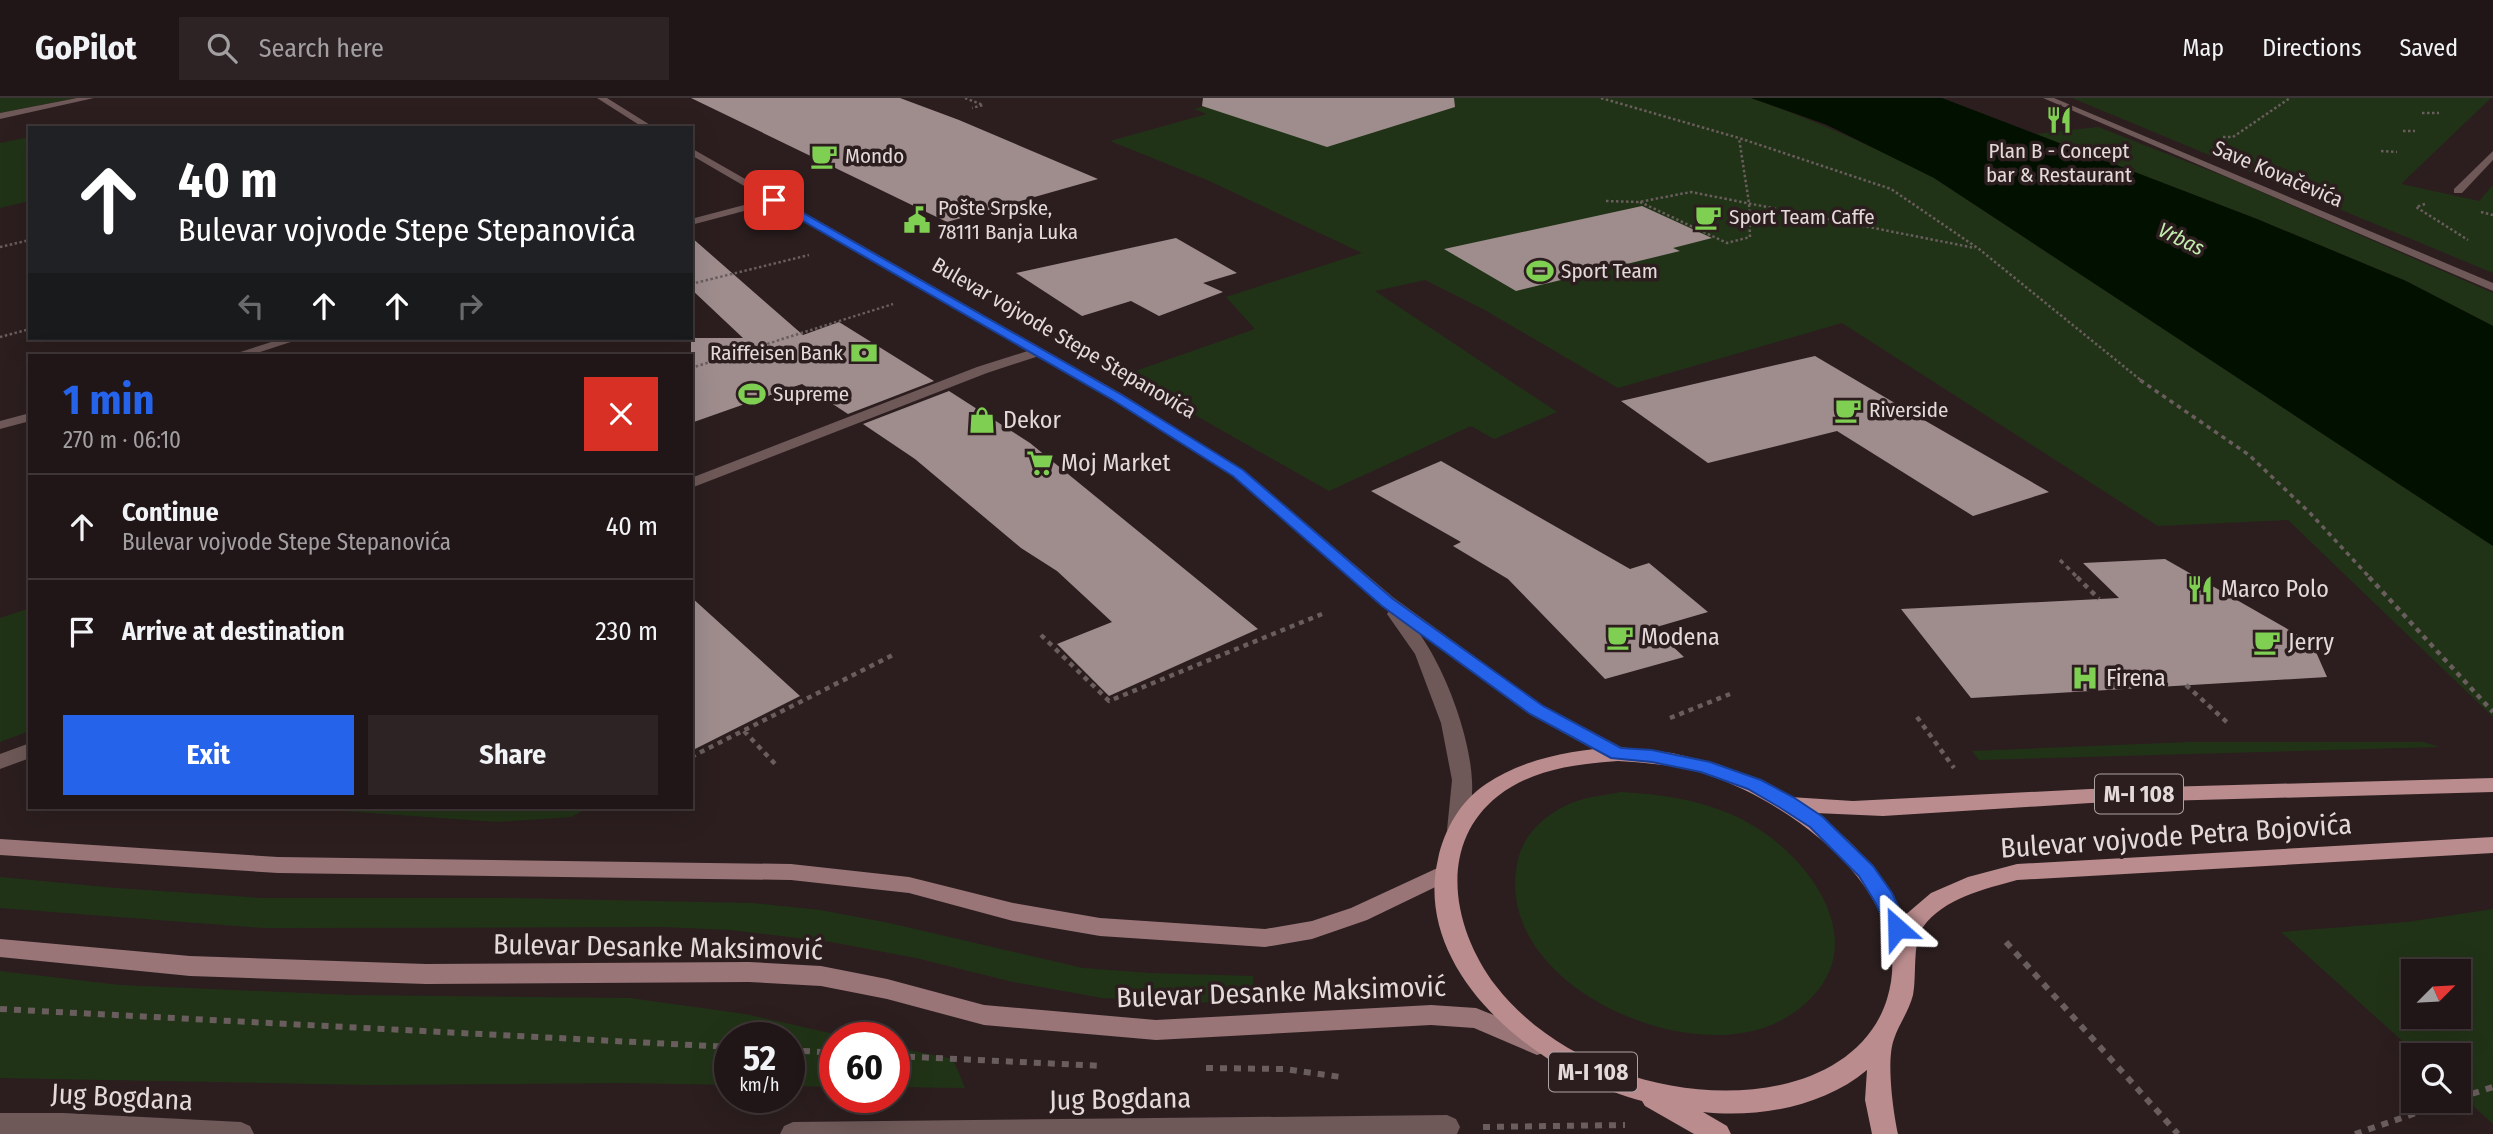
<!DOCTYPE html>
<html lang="en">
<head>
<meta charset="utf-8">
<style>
  :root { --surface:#211617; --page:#2d2324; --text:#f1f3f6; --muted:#a29fa1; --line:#3e3536; --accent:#2563eb }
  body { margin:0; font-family:"Fira Sans Condensed",sans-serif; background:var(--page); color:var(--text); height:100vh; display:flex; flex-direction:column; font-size:26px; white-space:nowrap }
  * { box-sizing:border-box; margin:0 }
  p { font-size:23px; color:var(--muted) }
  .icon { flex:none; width:38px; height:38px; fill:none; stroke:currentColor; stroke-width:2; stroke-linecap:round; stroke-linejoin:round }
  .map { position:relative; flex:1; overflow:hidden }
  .sheet { position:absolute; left:28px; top:256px; width:665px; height:455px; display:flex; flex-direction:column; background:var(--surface); border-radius:0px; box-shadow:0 7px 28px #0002,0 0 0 2px var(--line) }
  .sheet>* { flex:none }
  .guide { position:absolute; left:28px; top:28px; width:665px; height:214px; border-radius:0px; box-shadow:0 7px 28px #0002,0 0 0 2px var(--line); background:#202124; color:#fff; overflow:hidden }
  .needle { width:46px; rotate:66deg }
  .buttons { position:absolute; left:2401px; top:861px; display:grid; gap:14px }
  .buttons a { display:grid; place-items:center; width:70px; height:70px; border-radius:0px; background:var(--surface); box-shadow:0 7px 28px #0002,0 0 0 2px var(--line); font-size:35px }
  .speed { position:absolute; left:714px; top:924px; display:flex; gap:14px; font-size:35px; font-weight:700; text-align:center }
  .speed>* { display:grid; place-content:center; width:91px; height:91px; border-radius:50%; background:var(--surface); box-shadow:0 7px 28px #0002,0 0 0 2px var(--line); line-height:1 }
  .speed small { font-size:18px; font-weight:400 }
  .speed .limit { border:10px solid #d22; background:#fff; color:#111 }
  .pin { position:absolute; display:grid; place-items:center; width:60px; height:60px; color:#fff; margin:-30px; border-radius:14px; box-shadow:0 4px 10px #0006 }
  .me { position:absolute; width:77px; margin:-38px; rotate:335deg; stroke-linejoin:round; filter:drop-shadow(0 0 5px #0008) }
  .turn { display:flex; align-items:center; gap:24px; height:147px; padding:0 35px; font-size:32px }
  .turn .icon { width:91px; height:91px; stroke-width:2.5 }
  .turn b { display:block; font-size:49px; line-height:60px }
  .lanes { display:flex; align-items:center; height:66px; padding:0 35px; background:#0003; justify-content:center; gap:35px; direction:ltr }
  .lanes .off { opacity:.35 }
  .round { display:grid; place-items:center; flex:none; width:74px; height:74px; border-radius:0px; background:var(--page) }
  .head { display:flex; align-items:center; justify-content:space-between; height:119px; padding:0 35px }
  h1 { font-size:42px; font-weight:700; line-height:52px; color:var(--accent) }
  .cta { display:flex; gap:14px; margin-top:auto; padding:14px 35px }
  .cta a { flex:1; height:80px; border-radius:0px; background:var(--accent); color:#fff; font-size:28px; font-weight:700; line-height:80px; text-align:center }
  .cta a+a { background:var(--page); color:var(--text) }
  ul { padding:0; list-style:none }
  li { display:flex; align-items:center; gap:21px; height:105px; padding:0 35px; border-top:2px solid var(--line) }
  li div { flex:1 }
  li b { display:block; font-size:26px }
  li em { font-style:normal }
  header { display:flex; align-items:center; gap:42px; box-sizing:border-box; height:98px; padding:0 35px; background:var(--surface); border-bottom:2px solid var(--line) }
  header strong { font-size:33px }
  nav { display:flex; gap:38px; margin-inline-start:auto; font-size:24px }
  .search { width:490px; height:63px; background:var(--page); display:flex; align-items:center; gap:18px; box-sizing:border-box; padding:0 24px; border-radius:0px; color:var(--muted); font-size:26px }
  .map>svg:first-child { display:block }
  .green { fill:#213317; fill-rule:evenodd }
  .water { fill:#021000 }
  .building { fill:#9f8d8e }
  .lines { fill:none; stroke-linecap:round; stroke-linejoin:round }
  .path-far3 { stroke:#695d5d; stroke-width:2.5; stroke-dasharray:2.5 2.5; stroke-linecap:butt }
  .path-far2 { stroke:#695d5d; stroke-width:3.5; stroke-dasharray:4.5 4.5; stroke-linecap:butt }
  .path-far1 { stroke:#695d5d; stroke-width:4.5; stroke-dasharray:5 5; stroke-linecap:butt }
  .path { stroke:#695d5d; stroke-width:6; stroke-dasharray:7 7; stroke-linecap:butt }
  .service { fill:#6e5858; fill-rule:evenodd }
  .minor { fill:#6e5858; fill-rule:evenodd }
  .tertiary { fill:#6e5858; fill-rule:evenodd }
  .secondary { fill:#997577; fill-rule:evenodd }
  .primary { fill:#ba8c8e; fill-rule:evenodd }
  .route { fill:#2563eb; stroke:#184099; stroke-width:2 }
  .labels { text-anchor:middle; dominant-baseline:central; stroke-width:7; stroke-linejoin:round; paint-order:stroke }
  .far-poi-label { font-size:21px; fill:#e4dada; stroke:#2c1e1f; text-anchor:start }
  .far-street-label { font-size:21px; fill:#e4dada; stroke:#2c1e1f }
  .far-water-label { font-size:21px; font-style:italic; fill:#c3eeaf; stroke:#2c1e1f }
  .shield { fill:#2c1e1f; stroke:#ada2a2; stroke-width:2 }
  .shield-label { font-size:23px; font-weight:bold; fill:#e4dada }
  .poi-label { font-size:24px; fill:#e4dada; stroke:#2c1e1f; text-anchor:start }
  .near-street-label { font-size:28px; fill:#e4dada; stroke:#2c1e1f }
</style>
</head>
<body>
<header>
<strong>GoPilot</strong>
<div class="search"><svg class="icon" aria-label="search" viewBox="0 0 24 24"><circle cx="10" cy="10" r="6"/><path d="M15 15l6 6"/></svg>Search here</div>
<nav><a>Map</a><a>Directions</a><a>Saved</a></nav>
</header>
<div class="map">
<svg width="2493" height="1036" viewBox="0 0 2493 1036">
  <rect width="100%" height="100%" fill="#2c1e1f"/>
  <path class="green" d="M0 0H75L0 15Z
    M1235 0H1751C1816 23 1873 48 1934 80L2493 448V619L2288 422 2158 428 1842 225 1618 290 1483 211 1425 182 1375 193 1557 314 1494 341 1471 328 1329 393 1124 277 1255 231 1226 199 1362 155 1207 82 1110 43 1207 16 1194 11Z
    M2072 0H2491L2401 86 2479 103 2493 87V175Z
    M2098 29 2231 81 2493 195V228L2406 183 2257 121 2035 36Z
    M30 39V103L0 110V45Z
    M30 510V633L0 644V520Z
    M2189 644H2423L2440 649 1979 662 1972 653Z
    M1621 694C1672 697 1723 705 1766 736 1816 772 1865 844 1812 899 1795 917 1773 929 1748 934 1653 954 1492 875 1518 762 1524 733 1552 711 1580 702 1593 698 1607 697 1621 694Z
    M286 709H590L571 719 497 724Z
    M0 779 116 790 262 800H506L753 805 820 812 889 825 1083 870 1150 875 1253 878V899L1200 905 1102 900 1013 884 916 860 831 844 730 832 662 829 264 830 0 810Z
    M2493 811V1026L2459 995V957H2418L2281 834 2407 824ZM2413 873H2459V919H2413Z
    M0 873 120 887 350 897 630 900 745 916 852 940H835V989L789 988V940H730V987L622 985 370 987 0 980Z
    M894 949 953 961 965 990 894 989Z"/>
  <path class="water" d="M1751 0H1942L2257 121 2406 183 2493 228V448L1934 80 1827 27Z"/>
  <path class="building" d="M691 0H900L959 22 1098 81 947 124Z
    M1203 0H1454L1455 9 1327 49 1202 8Z
    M1642 108 1712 140 1673 150 1680 153 1516 193 1444 151Z
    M691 139 803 237 839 224 934 283 848 316 802 286 691 325V240H743L691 191Z
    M1176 140 1237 175 1203 185 1223 194 1159 218 1131 203 1082 218 1016 175Z
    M1815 258 1910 314 2049 394 1973 418 1837 333 1708 365 1621 303Z
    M949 293 1030 345 1258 531 1109 598 1057 546 1112 524 1057 473 1021 450 915 361 863 326Z
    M1441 363 1630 471 1649 465 1708 514 1653 530 1684 559 1605 581 1508 481 1453 448 1461 444 1371 393Z
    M2165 461 2312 545 2327 579 1971 600 1901 511 2119 500 2083 465Z
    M691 499 800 598 691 653Z"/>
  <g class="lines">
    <path class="path-far3" d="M965 0 983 7 972 10
      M1601 0 1739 40 1891 91 1979 151 2143 284
      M2422 15H2439
      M2403 33H2415
      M2223 39H2233L2290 0
      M2381 53 2397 54
      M1606 103 1639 104 1691 94 1975 150
      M1640 104 1727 145 1750 139 1749 105 1739 40
      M2425 106 2416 109 2468 142
      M2481 114 2493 117
      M0 149 30 142
      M691 186 809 157
      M0 239 30 231
      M691 270 893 206"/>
    <path class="path-far2" d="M2140 282 2249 357 2310 415 2371 481
      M2060 462 2079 481"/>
    <path class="path-far1" d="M2077 479 2099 501
      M2369 479 2493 614
      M1041 537 1109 603 1322 516
      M2186 587 2230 627
      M1917 619 1954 670
      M1670 620 1730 596
      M744 633 777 668
      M691 659 893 557"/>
    <path class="path" d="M2006 844 2178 1036
      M0 911 730 949
      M789 952 835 955
      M894 958 1103 968
      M1206 970 1284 971 1341 979
      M2459 1000 2493 989
      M1483 1029 1625 1027
      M2355 1036 2451 1003"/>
    <path class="service" d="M2493 53V62L2462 95H2454V91Z
      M0 1015H64L241 1024 250 1028 254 1036H0Z
      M1447 1017 1456 1021 1460 1029 1457 1036H780L784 1028 793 1024Z"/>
    <path class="minor" d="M77 0H94L0 21V15Z
      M2043 0H2054L2493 185V193Z
      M774 99 779 102 778 104 691 127V121Z
      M284 240H303L251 257H231Z
      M1037 250 1042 251V257L987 275 691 390V380L977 269Z
      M30 315V323L0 331V323Z
      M30 645V660L0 671V656Z"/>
    <path class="tertiary" d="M597 0H607L655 30H644Z
      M691 50 1122 296 1243 372 1394 500 1543 608 1625 651 1628 656 1625 661H1611L1529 616 1419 535C1445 571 1470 637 1472 683 1473 699 1470 716 1469 732L1465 737 1458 740 1451 737 1447 732 1452 682 1441 625 1415 556 1387 516 1389 513 1233 378 1112 302 691 57Z"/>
    <path class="secondary" d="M0 741 278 759 791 766 909 779 1013 805 1100 820 1265 831 1312 823 1351 810 1444 767 1452 769 1455 775 1452 781 1367 822 1312 841 1265 849 1100 838 1013 823 909 795 791 782 278 775 0 757Z
      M0 841 190 858 426 866 749 864 821 868 887 881 984 907 1156 922 1431 907 1476 910 1546 938 1549 946 1546 954 1537 957 1474 930 1431 927 1156 942 984 927 887 901 821 888 749 884 426 886 190 878 0 859Z"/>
    <path class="primary" d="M1618 649 1672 655 1718 666 1763 684 1790 699 1853 703 2090 691 2493 680V694L2090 705 1883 718 1815 715C1854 743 1882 776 1904 818L1931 795 1968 779 2017 766 2493 739V755L2017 782C1985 791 1944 800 1923 829 1912 844 1917 878 1913 897 1909 913 1899 926 1894 941 1886 962 1893 1013 1898 1036H1872L1865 1002 1867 972C1823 1009 1758 1020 1703 1014L1727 1028 1731 1036H1694L1645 1008 1642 1003C1543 978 1411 877 1438 761 1444 732 1461 702 1486 686 1525 660 1572 652 1618 649ZM1618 663C1648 665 1679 667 1708 677 1792 705 1920 797 1887 901 1872 950 1827 977 1780 987 1681 1008 1558 968 1496 888 1453 832 1436 747 1498 698 1532 671 1577 666 1618 663Z"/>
  </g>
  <path class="route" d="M770 100H777L1122 297 1243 372 1393 501 1543 608 1621 650 1652 652 1710 664 1761 682 1793 699 1823 719 1873 768 1892 795 1908 830 1905 836 1897 838 1890 836 1875 804 1859 778 1810 729 1779 709 1748 691 1701 674 1652 664 1611 660 1530 616 1382 508 1233 378 1113 302 770 104Z"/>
  <defs>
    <symbol id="restaurant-bare" viewBox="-9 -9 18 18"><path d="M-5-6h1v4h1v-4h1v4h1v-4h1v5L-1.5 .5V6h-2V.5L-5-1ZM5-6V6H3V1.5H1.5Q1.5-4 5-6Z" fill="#7fd052" stroke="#2c1e1f" stroke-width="2.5" paint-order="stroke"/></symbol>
    <symbol id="cafe-bare" viewBox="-9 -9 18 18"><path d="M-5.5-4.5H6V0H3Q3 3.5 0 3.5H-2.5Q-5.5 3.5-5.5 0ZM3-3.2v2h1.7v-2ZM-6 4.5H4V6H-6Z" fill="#7fd052" stroke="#2c1e1f" stroke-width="2.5" paint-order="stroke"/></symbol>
    <symbol id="civic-bare" viewBox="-9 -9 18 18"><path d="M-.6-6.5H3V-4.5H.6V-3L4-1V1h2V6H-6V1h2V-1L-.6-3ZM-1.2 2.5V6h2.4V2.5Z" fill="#7fd052" stroke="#2c1e1f" stroke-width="2.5" paint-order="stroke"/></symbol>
    <symbol id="stadium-bare" viewBox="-9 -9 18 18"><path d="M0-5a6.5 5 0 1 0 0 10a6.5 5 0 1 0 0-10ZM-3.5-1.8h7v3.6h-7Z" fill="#7fd052" stroke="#2c1e1f" stroke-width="2.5" paint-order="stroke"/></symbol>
    <symbol id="bank-bare" viewBox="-9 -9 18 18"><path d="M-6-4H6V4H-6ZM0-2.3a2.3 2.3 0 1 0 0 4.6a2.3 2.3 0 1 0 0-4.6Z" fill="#7fd052" stroke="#2c1e1f" stroke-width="2.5" paint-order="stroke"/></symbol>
    <symbol id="shop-bare" viewBox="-9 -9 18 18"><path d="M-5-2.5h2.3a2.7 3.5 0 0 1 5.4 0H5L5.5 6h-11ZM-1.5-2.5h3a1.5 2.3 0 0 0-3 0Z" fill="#7fd052" stroke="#2c1e1f" stroke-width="2.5" paint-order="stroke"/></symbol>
    <symbol id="supermarket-bare" viewBox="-9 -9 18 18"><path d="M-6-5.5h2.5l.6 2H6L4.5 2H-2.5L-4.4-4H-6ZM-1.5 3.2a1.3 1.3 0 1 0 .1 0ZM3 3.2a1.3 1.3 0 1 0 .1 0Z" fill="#7fd052" stroke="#2c1e1f" stroke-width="2.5" paint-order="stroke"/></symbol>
    <symbol id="hospital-bare" viewBox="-9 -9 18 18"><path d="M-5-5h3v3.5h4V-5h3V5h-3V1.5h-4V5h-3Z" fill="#7fd052" stroke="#2c1e1f" stroke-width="2.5" paint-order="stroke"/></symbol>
  </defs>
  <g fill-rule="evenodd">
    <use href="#restaurant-bare" x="2040" y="3" width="38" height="38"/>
    <use href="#cafe-bare" x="805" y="39" width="38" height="38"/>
    <use href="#cafe-bare" x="1689" y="100" width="38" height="38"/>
    <use href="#civic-bare" x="898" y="103" width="38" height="38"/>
    <use href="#stadium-bare" x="1521" y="154" width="38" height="38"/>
    <use href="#bank-bare" x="845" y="236" width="38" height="38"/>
    <use href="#stadium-bare" x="733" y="277" width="38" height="38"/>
    <use href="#cafe-bare" x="1829" y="293" width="38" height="38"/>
    <use href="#shop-bare" x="963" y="303" width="38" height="38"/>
    <use href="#supermarket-bare" x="1021" y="346" width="38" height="38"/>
    <use href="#restaurant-bare" x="2181" y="472" width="38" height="38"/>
    <use href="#cafe-bare" x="1601" y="520" width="38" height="38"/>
    <use href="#cafe-bare" x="2248" y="525" width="38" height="38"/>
    <use href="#hospital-bare" x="2066" y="561" width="38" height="38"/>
  </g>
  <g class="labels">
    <g class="far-poi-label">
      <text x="2059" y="53" text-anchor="middle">Plan B - Concept<tspan x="2059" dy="24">bar &amp; Restaurant</tspan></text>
      <text x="845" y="58">Mondo</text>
      <text x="938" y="110">Pošte Srpske,<tspan x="938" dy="24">78111 Banja Luka</tspan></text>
      <text x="1729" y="119">Sport Team Caffe</text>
      <text x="1561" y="173">Sport Team</text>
      <text x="843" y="255" text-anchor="end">Raiffeisen Bank</text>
      <text x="773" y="296">Supreme</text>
      <text x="1869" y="312">Riverside</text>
    </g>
    <g class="far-street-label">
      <text transform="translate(2278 76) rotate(23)">Save Kovačevića</text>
      <text transform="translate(1064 240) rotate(30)">Bulevar vojvode Stepe Stepanovića</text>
    </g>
    <g class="far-water-label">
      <text transform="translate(2181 141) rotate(26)">Vrbas</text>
    </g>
    <g class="shield">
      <rect x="2095" y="676.5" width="88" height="39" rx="5"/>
      <rect x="1549" y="954.5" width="88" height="39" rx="5"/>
    </g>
    <g class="shield-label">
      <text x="2139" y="696">M-I 108</text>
      <text x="1593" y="974">M-I 108</text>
    </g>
    <g class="poi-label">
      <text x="1003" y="322">Dekor</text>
      <text x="1061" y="365">Moj Market</text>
      <text x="2221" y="491">Marco Polo</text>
      <text x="1641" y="539">Modena</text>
      <text x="2288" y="544">Jerry</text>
      <text x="2106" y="580">Firena</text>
    </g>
    <g class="near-street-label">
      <text transform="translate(2176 738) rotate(-4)">Bulevar vojvode Petra Bojovića</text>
      <text transform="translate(658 849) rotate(1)">Bulevar Desanke Maksimović</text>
      <text transform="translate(1281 894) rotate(-2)">Bulevar Desanke Maksimović</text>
      <text transform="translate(122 999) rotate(3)">Jug Bogdana</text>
      <text transform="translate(1120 1001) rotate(-1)">Jug Bogdana</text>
    </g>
  </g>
</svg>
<div class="buttons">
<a><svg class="needle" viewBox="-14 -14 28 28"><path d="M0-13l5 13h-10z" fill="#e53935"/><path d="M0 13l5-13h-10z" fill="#a29fa1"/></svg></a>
<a><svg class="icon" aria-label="search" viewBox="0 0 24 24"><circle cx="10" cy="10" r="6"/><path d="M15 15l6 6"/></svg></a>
</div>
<div class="speed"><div>52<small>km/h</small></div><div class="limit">60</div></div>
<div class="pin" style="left:774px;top:102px;background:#d93025"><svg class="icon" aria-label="arrive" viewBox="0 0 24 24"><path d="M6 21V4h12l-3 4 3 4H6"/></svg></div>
<svg class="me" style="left:1897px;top:830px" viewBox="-20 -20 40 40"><path d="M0-17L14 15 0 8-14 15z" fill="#2563eb" stroke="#fff" stroke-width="4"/></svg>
<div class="guide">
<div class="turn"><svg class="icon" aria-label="ahead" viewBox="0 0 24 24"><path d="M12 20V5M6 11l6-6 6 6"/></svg><div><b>40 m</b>Bulevar vojvode Stepe Stepanovića</div></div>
<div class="lanes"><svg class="icon off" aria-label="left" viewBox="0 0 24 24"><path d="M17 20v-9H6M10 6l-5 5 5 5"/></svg><svg class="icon" aria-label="ahead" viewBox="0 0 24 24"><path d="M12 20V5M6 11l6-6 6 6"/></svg><svg class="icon" aria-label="ahead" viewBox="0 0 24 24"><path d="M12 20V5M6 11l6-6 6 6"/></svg><svg class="icon off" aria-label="right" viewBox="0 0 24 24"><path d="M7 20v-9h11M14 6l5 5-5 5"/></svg></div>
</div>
<section class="sheet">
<div class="head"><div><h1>1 min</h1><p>270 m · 06:10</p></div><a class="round" style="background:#d93025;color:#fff"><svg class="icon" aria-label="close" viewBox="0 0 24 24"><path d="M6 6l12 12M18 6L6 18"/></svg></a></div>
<ul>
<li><svg class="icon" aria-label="ahead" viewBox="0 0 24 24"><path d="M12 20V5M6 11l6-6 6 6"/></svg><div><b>Continue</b><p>Bulevar vojvode Stepe Stepanovića</p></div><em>40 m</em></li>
<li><svg class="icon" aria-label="arrive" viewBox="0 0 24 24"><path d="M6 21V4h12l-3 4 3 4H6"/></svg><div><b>Arrive at destination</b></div><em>230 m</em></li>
</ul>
<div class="cta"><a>Exit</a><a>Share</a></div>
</section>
</div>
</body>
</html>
